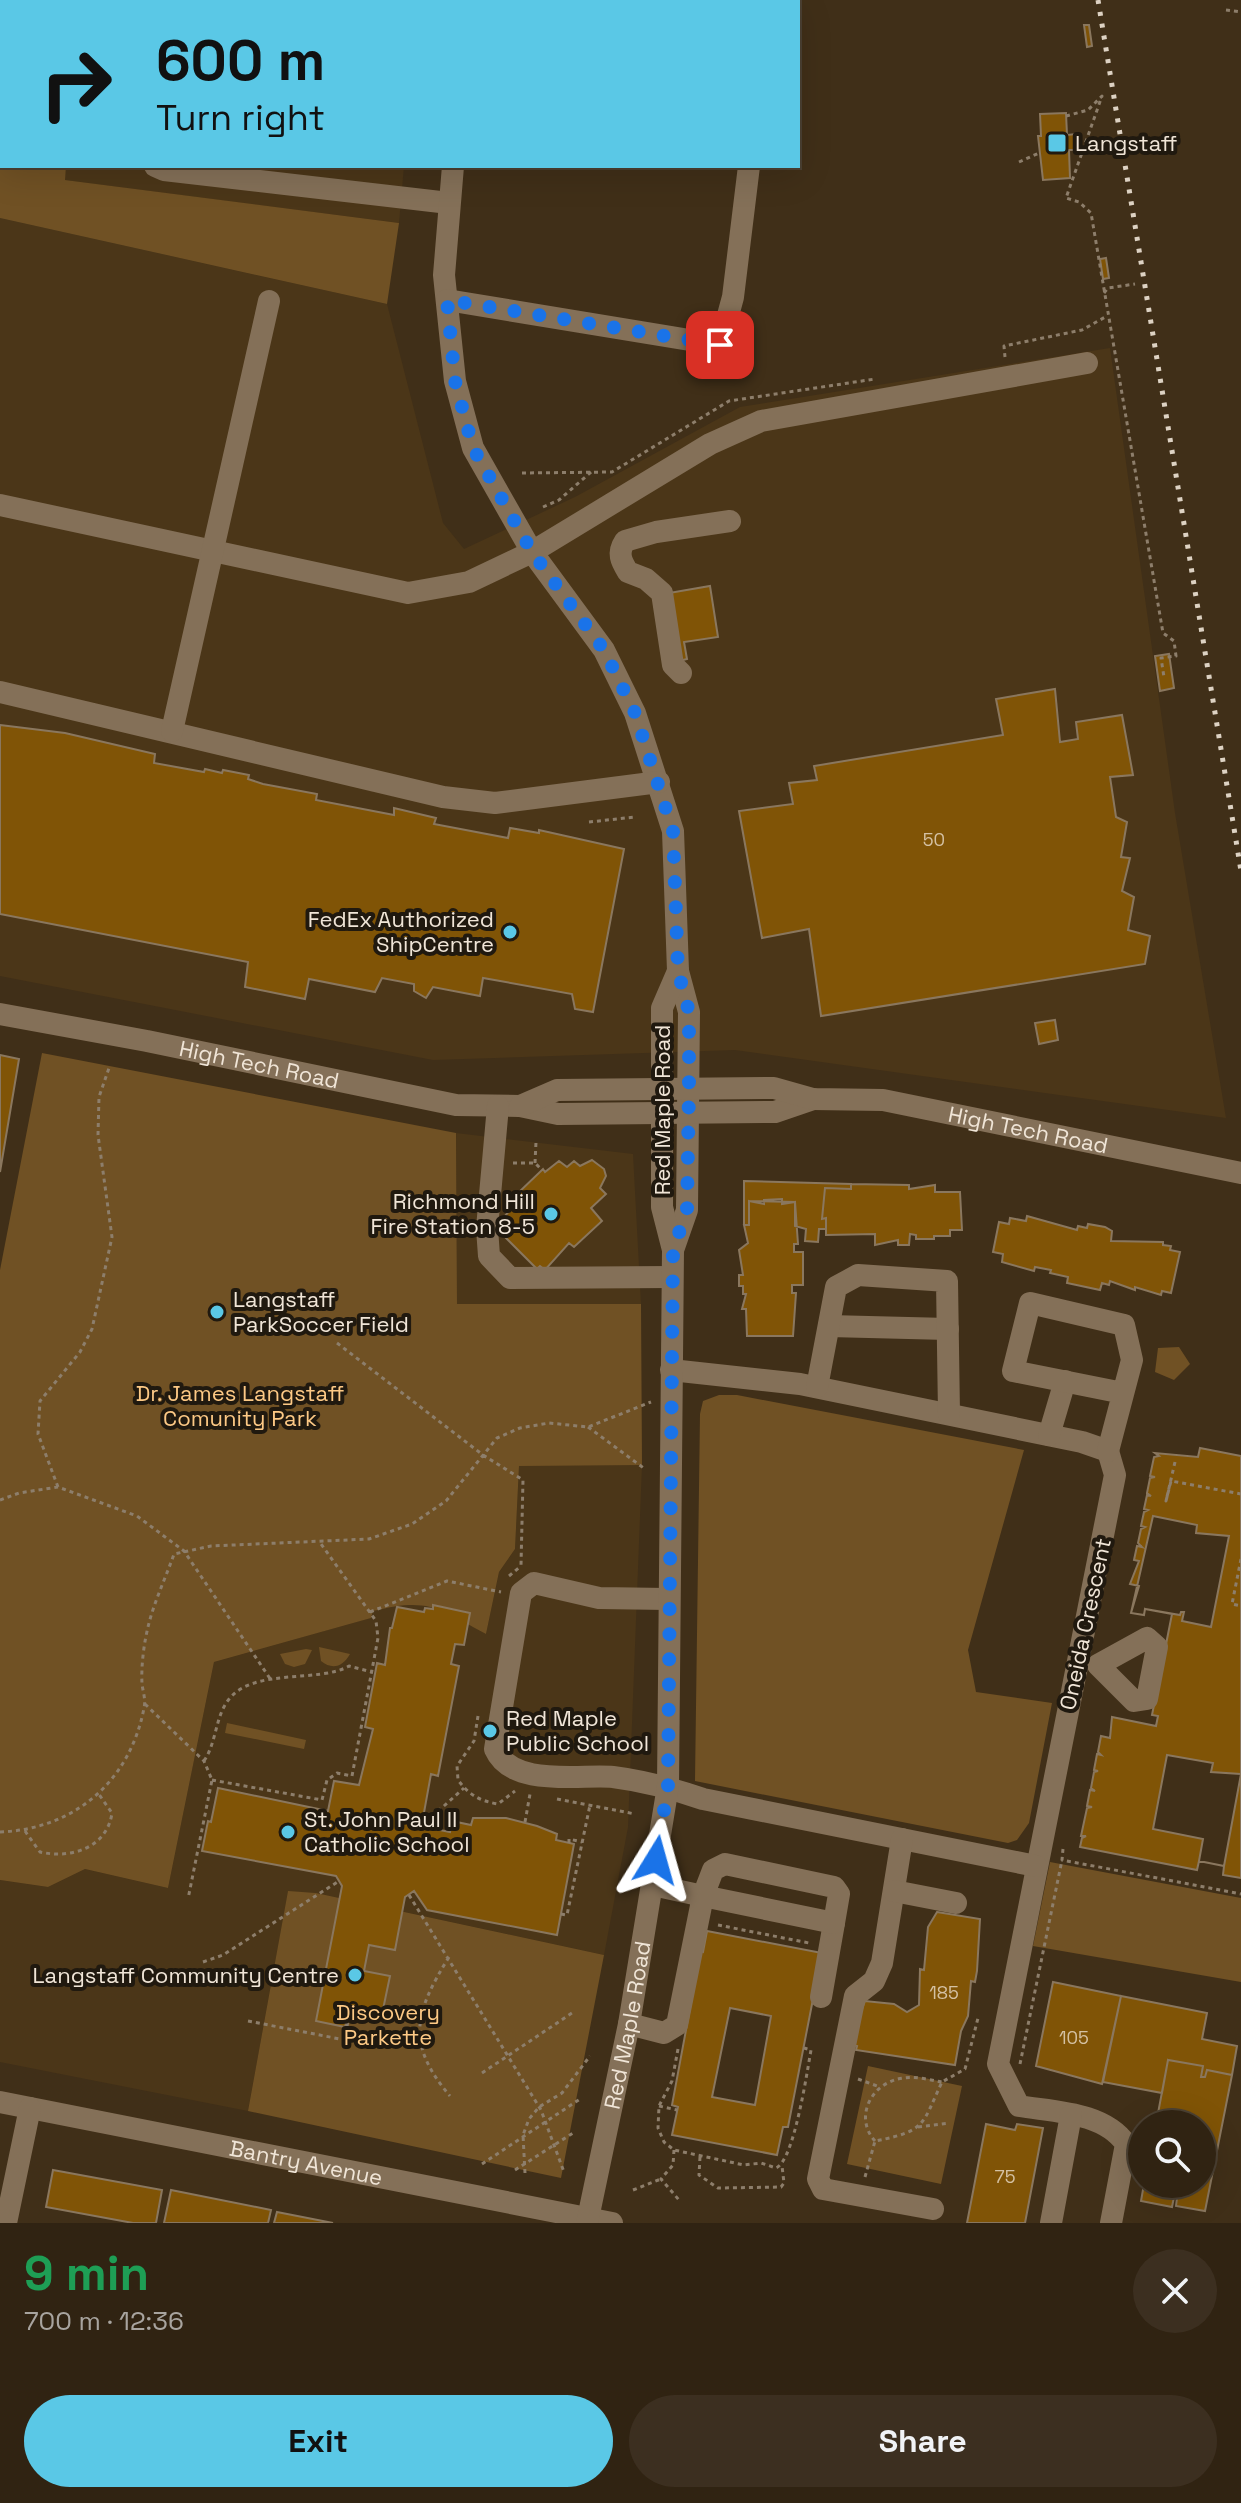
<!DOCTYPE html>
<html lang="en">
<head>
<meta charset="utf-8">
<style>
  :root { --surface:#302312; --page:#3c2f20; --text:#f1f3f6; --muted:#a8a49f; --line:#4b4032; --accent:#5ac8e6 }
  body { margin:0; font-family:"Space Grotesk",sans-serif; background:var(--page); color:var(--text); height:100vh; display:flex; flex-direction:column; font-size:30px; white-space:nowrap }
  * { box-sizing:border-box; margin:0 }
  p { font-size:26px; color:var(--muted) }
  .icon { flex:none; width:44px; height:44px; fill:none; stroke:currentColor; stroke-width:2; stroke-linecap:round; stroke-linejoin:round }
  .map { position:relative; height:2223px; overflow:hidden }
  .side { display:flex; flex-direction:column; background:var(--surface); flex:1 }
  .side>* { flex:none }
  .hud { position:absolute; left:0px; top:0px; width:800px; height:168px; box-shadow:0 8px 32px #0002,0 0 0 2px var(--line); background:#5ac8e6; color:#111; overflow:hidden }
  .controls { position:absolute; left:1128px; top:2110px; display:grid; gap:16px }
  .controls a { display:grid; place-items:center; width:88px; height:88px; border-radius:50%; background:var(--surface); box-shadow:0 8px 32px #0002,0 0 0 2px var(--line); font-size:40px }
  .pin { position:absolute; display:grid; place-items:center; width:68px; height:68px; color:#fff; margin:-34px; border-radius:16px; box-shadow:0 4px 12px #0006 }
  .me { position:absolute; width:88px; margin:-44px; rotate:8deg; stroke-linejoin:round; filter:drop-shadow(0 0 6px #0008) }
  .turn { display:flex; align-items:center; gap:28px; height:168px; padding:0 24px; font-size:36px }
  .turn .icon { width:104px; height:104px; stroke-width:2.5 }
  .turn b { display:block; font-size:56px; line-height:68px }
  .round { display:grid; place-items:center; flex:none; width:84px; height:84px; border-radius:42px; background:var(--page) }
  .head { display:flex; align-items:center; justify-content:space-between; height:136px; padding:0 24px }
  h1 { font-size:48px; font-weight:700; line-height:60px; color:#1e9e55 }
  .action { display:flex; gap:16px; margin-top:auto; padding:16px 24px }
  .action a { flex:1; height:92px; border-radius:48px; background:var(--accent); color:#111; font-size:32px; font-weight:700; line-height:92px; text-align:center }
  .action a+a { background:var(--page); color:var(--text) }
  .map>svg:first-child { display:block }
  .built { fill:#4b3618 }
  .green { fill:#705124 }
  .building { fill:#805406; stroke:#8a775e; stroke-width:2; fill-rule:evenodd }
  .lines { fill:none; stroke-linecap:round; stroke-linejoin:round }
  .path { stroke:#8d7e6b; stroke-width:3; stroke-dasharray:4 4; stroke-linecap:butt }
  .minor { stroke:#847058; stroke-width:22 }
  .major { stroke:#5a8a8f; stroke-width:26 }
  .rail { stroke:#ddd2c3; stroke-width:5; stroke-dasharray:4 8; stroke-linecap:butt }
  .route { stroke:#1a73e8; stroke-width:14; stroke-dasharray:0 25.2 }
  .poi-dot { fill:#5ac8e6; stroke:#20190f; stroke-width:3 }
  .labels { text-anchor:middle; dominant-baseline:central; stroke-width:8; stroke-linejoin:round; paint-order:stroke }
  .number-label { font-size:18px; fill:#d4c1a3 }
  .poi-label { font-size:22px; fill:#f0e5d7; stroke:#20190f; text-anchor:start }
  .street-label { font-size:22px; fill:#f0e5d7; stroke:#20190f }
  .park-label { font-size:22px; fill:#fdc985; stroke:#20190f }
</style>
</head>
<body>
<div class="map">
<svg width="1241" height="2223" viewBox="0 0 1241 2223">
  <rect width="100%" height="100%" fill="#402f18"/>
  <path class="built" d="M89 0H420L89 2Z
    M66 166H404L399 223 64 180Z
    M0 218 387 304 443 523 464 549 575 497 740 407 1110 348 1175 813 1226 1118 735 1050 433 1060 0 976Z
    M456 1133 633 1154 641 1304H457Z
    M519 1465H642L628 1827 604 1955 316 1893 288 1892 248 2111 0 2062V1880L48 1887 85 1869 168 1888 214 1662 370 1618 373 1611 405 1603 436 1606 486 1634 499 1572 515 1549Z"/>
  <path class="green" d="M0 0H89L2 2V166H66L65 180 399 223 387 304 0 218Z
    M42 1053 456 1133 457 1304H641L642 1465 519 1466 515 1549 499 1572 486 1634C439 1608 428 1597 373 1611L371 1618 214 1662 168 1888 85 1869 48 1887 0 1880V1270Z
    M1179 1347 1190 1364 1174 1380 1155 1372 1158 1348Z
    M719 1395H737L1024 1450 968 1650 976 1692 1052 1703 1029 1823 1017 1840 1008 1843 695 1781 700 1414 703 1401Z
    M319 1647 350 1654C343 1667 332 1670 321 1661Z
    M306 1649 312 1650 305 1664 294 1667 285 1664 280 1654Z
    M227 1723 306 1740 304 1749 225 1733Z
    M1050 1862 1241 1898V1982L1033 1946Z
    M288 1891 316 1893 604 1955 561 2178 248 2111Z
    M868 2066 962 2086 941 2184 847 2164Z"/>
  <path class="building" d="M100 0H157L99 2Z
    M261 0H325L342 2H261Z
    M1084 25H1089L1092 46 1087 47Z
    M1066 113 1067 135 1076 134 1077 150H1069L1070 178 1043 180 1038 136H1041L1040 114Z
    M1106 258 1109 278 1103 279 1100 259Z
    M710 586 718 637 684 642 687 659 679 661 669 593Z
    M1169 654 1174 688 1160 691 1155 656Z
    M1055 689 1060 742 1078 739 1076 722 1122 715 1133 775 1110 777 1116 817 1127 822 1121 857 1130 858 1122 891 1134 897 1128 930 1150 936 1145 964 821 1016 809 929 762 938 739 811 793 804 789 783 817 780 814 766 1003 735 996 699Z
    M0 725 65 733 155 754 154 763 204 772 205 769 222 773 223 770 249 775 248 779 263 784 317 794 316 800 394 815V808L436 818 434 824 508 838 510 828 539 833V830L624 849 593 1012 575 1009 572 994 483 978 480 996 433 987 426 998 414 991V984L382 978 375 992 309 979 305 999 245 987 248 962 0 914Z
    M1055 1020 1058 1040 1039 1044 1035 1023Z
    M0 1055 19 1059 0 1172Z
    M592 1160 604 1169 606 1176 600 1188 606 1194 591 1208 602 1221 574 1247 569 1243 545 1270 540 1266 537 1269 495 1227 521 1198 517 1194 543 1169 545 1172 559 1161 567 1167 574 1161 580 1166Z
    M744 1181 851 1184V1189L825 1188 822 1219 826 1218V1229H819L818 1242 805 1241 806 1229 795 1226V1202L749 1201V1225H744Z
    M851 1184 909 1185V1189L935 1185V1192H960L962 1230H950V1236H934V1239H916V1235L910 1234 909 1245H898V1240L875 1245V1234L826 1235V1218L822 1219 825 1188 851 1189Z
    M782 1199V1204L795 1202 798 1244H794V1252H803V1285H792V1293H796L793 1336H747L746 1309H742L746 1294H743V1286H739V1275H743L739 1250 748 1243 744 1225H749V1201L764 1204V1200Z
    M1027 1216 1077 1230 1078 1226 1087 1228 1088 1224 1105 1227 1112 1231 1111 1241 1163 1242V1245L1171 1246 1170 1250 1180 1252 1171 1293 1162 1291 1161 1295 1135 1287V1290L1110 1281 1109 1285 1102 1283 1100 1290 1067 1283 1068 1277 1050 1273 1051 1270 1035 1267 1034 1271 1002 1262 1003 1254 993 1252 999 1222 1009 1224 1010 1218 1026 1221Z
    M1200 1448 1241 1456V1878L1223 1875 1224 1866 1199 1861 1197 1870 1080 1847 1082 1838 1086 1836H1081L1087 1808 1092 1807 1087 1806 1090 1790 1095 1791 1091 1788 1094 1772 1098 1771 1094 1770 1097 1754 1101 1755 1098 1752 1101 1736 1110 1738 1112 1717 1156 1726 1158 1716 1152 1715 1172 1614 1145 1609 1144 1615 1131 1613 1139 1586 1130 1584 1139 1561 1134 1560 1137 1546 1142 1547 1138 1543 1141 1529 1145 1527 1141 1526 1144 1512 1148 1510 1144 1509 1147 1495 1151 1496 1147 1493 1150 1478 1155 1477 1150 1476 1154 1457 1159 1456 1155 1453 1198 1457Z
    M1153 1516 1197 1525 1196 1533 1229 1536 1211 1627 1182 1621 1184 1612H1181L1180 1615 1145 1609 1144 1615 1131 1613Z
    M433 1605 470 1613 464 1645 455 1644 451 1664 459 1666 438 1776 431 1774 423 1818 430 1828 450 1832 452 1821 471 1825 473 1818H506L537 1826 557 1834 556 1840 574 1844 557 1935 427 1910 414 1891 405 1897 395 1950 369 1945 364 1971 390 1976 381 2019 355 2014 354 2021 347 2019 345 2027 316 2021 342 1886 336 1876 202 1851 208 1821 211 1822 218 1788 328 1811 334 1781 359 1785 373 1729 365 1727 377 1663 385 1665 390 1628H392L397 1607 424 1612 425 1608 433 1609Z
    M1167 1755 1213 1763 1211 1772 1241 1774 1224 1866 1199 1861 1203 1839 1153 1829Z
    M937 1912 980 1919 977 1971 975 1982 971 1981 968 2016 961 2031 955 2065 856 2050 857 2046 849 2045 865 2001 894 2004 907 2012 919 2005 920 1969 924 1970 928 1927Z
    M707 1931 822 1953 788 2127H783L777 2155 672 2135 678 2107 672 2105 697 1971 684 1948 703 1952ZM730 2008 771 2016 755 2105 712 2097Z
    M1053 1982 1121 1996 1102 2084 1036 2066Z
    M1121 1996 1207 2013 1202 2039 1237 2046 1232 2075 1207 2070 1205 2077H1201L1203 2066 1168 2060 1162 2093 1103 2082Z
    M1168 2060 1203 2066 1201 2077H1205L1207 2070 1232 2075 1205 2211 1176 2206 1177 2198 1174 2197 1172 2207 1141 2201 1144 2184H1202V2124H1156Z
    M986 2124 1015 2130 1017 2124 1043 2128 1025 2223H967Z
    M53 2170 162 2190 156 2223H133L46 2207Z
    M171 2190 271 2210 268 2223H164Z
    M277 2212 333 2223H274Z"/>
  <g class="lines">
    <path class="path" d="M1226 10 1241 12
      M1066 116 1088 110 1102 96 1066 198 1079 202 1091 213 1163 633 1174 641 1176 656 1161 658 1164 677
      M1019 162 1039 153
      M1104 293 1108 288 1135 284
      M1005 357 1004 346 1082 330 1107 316
      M522 473 612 472 729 401 875 379
      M543 507 559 500 591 472
      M589 822 635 817
      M513 1163H535L540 1168
      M535 1163 536 1142
      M337 1343 483 1455 523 1480 521 1565
      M588 1427 645 1469
      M1175 1462 1166 1501 1171 1481 1241 1494
      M58 1487 38 1434 40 1401 80 1352 92 1329 112 1237 98 1135 99 1097 109 1068
      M0 1500 19 1493 58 1487 137 1516 184 1551 271 1680
      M1241 1559 1232 1604 1241 1606
      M509 1576 521 1566
      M370 1612 447 1581 501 1592
      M145 1704 204 1761 212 1780 188 1899
      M478 1716 474 1741 457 1766 458 1780C469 1795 480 1801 498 1804L515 1791
      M204 1761C217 1742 215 1715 230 1698 255 1668 320 1683 349 1666L372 1672
      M212 1780 322 1800 327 1780 337 1773 352 1776 378 1638 376 1621 319 1541
      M557 1799 635 1814
      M426 1822 464 1788
      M525 1822 530 1794
      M25 1831 40 1852C71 1859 107 1848 112 1813L98 1793
      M0 1832C75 1829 130 1781 144 1708 146 1700 143 1692 142 1684 141 1665 144 1642 149 1623 155 1600 166 1577 174 1554L211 1546 369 1539 412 1524 446 1501 497 1438 520 1428 549 1423 588 1427 651 1402
      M569 1843V1839L582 1842
      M1063 1849 1062 1860 1241 1894
      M409 1895 541 2110 564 2172
      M561 1914 567 1915 590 1805
      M718 1925 809 1943
      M449 1957C415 2012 405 2043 450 2096
      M203 1962 223 1955 339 1881
      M248 2021 345 2040 348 2020
      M678 2049 672 2081 659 2106 658 2128 664 2142 674 2150 744 2165 761 2163 776 2168C794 2161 807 2072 811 2050L804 2048
      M1020 2064 1062 1860
      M482 2073 572 2013
      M858 2079 880 2087
      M659 2106 677 2110
      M918 2127 949 2123
      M875 2141C853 2117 872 2081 904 2078 916 2076 930 2080 942 2082
      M674 2150 673 2165 661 2179 679 2200
      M700 2157 699 2175 718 2188 781 2187 784 2183 782 2166
      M482 2164 580 2099
      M515 2170 573 2133
      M525 2173 523 2135 529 2119 539 2107 562 2093 590 2056
      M865 2177 875 2141C927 2131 922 2124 942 2082L965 2069 978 2018
      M633 2190 661 2179"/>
    <g class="minor">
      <path d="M384 0 385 2"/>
      <path d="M213 2 214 0"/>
      <path d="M483 2 484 0"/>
      <path d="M155 166 164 170 449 203"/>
      <path d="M453 166 444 275 455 381 473 448 532 552 604 650 635 713 673 831 678 971 689 1012 687 1210 673 1250"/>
      <path d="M447 300 720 345 733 297 749 166"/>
      <path d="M0 505 408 593 469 582 532 552 710 444 761 421 1087 363"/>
      <path d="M681 673 673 665 662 593 646 579 628 572C621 561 617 553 625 541L656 532 730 521"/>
      <path d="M0 692 443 797 495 803 659 782"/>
      <path d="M172 731 269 301"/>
      <path id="s1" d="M0 1014 147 1041 456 1105 520 1106 558 1114 775 1112 813 1099"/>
      <path d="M498 1106 487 1228 489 1256 510 1278 672 1277"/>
      <path id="s2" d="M520 1106 557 1090 774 1088 813 1099 883 1100 1241 1173"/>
      <path d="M829 1326 948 1329"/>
      <path d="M671 1370 800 1384 1082 1442 1108 1451"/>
      <path d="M817 1387 836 1287 858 1275 947 1281 949 1414"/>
      <path d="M1049 1435 1065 1381"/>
      <path d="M1108 1451 1115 1475 998 2064 1019 2106C1055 2112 1104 2112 1126 2144L1111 2223"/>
      <path d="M1108 1451 1132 1360 1124 1325 1030 1303 1013 1371 1123 1393"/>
      <path d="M667 1599 599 1598 534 1583 521 1593 495 1749C512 1788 581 1774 613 1777 645 1781 674 1789 703 1799L1036 1866"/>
      <path d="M1147 1638 1157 1647 1147 1699 1134 1701 1098 1665Z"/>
      <path d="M902 1839 882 1963 874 1981 855 1996 818 2179 823 2189 933 2209"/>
      <path d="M894 1891 956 1903"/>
      <path d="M821 1997 834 1923"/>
      <path d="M629 2024 664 2033 677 2025 703 1896 713 1870 725 1864 834 1887 839 1894 834 1923 703 1896 653 1885"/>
      <path id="s3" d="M0 2102 612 2223"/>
      <path d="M6 2223 30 2108"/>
      <path id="s4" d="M587 2223 629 2024 668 1786 673 1250 662 1207V1008L678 971"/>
      <path d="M1051 2223 1071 2115"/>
    </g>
    <path class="major" d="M448 0 449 2"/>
    <path class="rail" d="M1098 0 1241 871"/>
  </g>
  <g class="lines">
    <path class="route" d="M656 1860 668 1786 673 1250 687 1210 689 1088V1012L678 971 673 831 635 713 604 650 532 552 473 448 455 381 447 300 720 345"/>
  </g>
  <g class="poi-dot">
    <rect x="1047" y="133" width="20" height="20" rx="4"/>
    <circle cx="510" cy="932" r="8"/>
    <circle cx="551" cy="1214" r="8"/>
    <circle cx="217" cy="1312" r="8"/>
    <circle cx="490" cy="1731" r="8"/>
    <circle cx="288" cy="1832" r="8"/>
    <circle cx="355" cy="1975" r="8"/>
  </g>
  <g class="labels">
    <g class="number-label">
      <text x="934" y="839">50</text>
      <text x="944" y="1992">185</text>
      <text x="1074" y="2037">105</text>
      <text x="1005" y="2176">75</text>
    </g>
    <g class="poi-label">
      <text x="1075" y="143">Langstaff</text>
      <text x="494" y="919" text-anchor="end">FedEx Authorized<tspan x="494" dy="25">ShipCentre</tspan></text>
      <text x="535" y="1201" text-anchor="end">Richmond Hill<tspan x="535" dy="25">Fire Station 8-5</tspan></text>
      <text x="233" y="1299">Langstaff<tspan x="233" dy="25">ParkSoccer Field</tspan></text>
      <text x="506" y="1718">Red Maple<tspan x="506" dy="25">Public School</tspan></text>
      <text x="304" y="1819">St. John Paul II<tspan x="304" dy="25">Catholic School</tspan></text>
      <text x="339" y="1975" text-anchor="end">Langstaff Community Centre</text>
    </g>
    <g class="street-label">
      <text stroke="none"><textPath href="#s1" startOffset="264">High Tech Road</textPath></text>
      <text transform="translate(662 1110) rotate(-90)">Red Maple Road</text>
      <text stroke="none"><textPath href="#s2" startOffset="516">High Tech Road</textPath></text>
      <text transform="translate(1085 1624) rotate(-78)">Oneida Crescent</text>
      <text stroke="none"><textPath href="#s4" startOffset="202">Red Maple Road</textPath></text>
      <text stroke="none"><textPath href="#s3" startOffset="312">Bantry Avenue</textPath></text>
    </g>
    <g class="park-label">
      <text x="240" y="1393">Dr. James Langstaff<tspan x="240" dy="25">Comunity Park</tspan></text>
      <text x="388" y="2012">Discovery<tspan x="388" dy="25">Parkette</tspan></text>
    </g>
  </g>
</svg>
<div class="controls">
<a><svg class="icon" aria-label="search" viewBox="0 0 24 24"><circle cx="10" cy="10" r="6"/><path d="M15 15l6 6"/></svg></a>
</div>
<div class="pin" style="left:720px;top:345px;background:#d93025"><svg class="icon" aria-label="arrive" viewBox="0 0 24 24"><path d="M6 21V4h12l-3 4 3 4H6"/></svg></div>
<svg class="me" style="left:656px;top:1860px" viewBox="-20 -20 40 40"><path d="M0-17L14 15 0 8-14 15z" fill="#1a73e8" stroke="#fff" stroke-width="4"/></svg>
<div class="hud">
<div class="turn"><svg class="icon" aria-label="right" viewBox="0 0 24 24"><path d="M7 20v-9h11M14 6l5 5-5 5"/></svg><div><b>600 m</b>Turn right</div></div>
</div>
</div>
<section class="side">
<div class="head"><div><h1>9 min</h1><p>700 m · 12:36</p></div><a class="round"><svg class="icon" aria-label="close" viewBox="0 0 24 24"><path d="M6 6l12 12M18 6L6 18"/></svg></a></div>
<div class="action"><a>Exit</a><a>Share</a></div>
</section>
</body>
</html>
